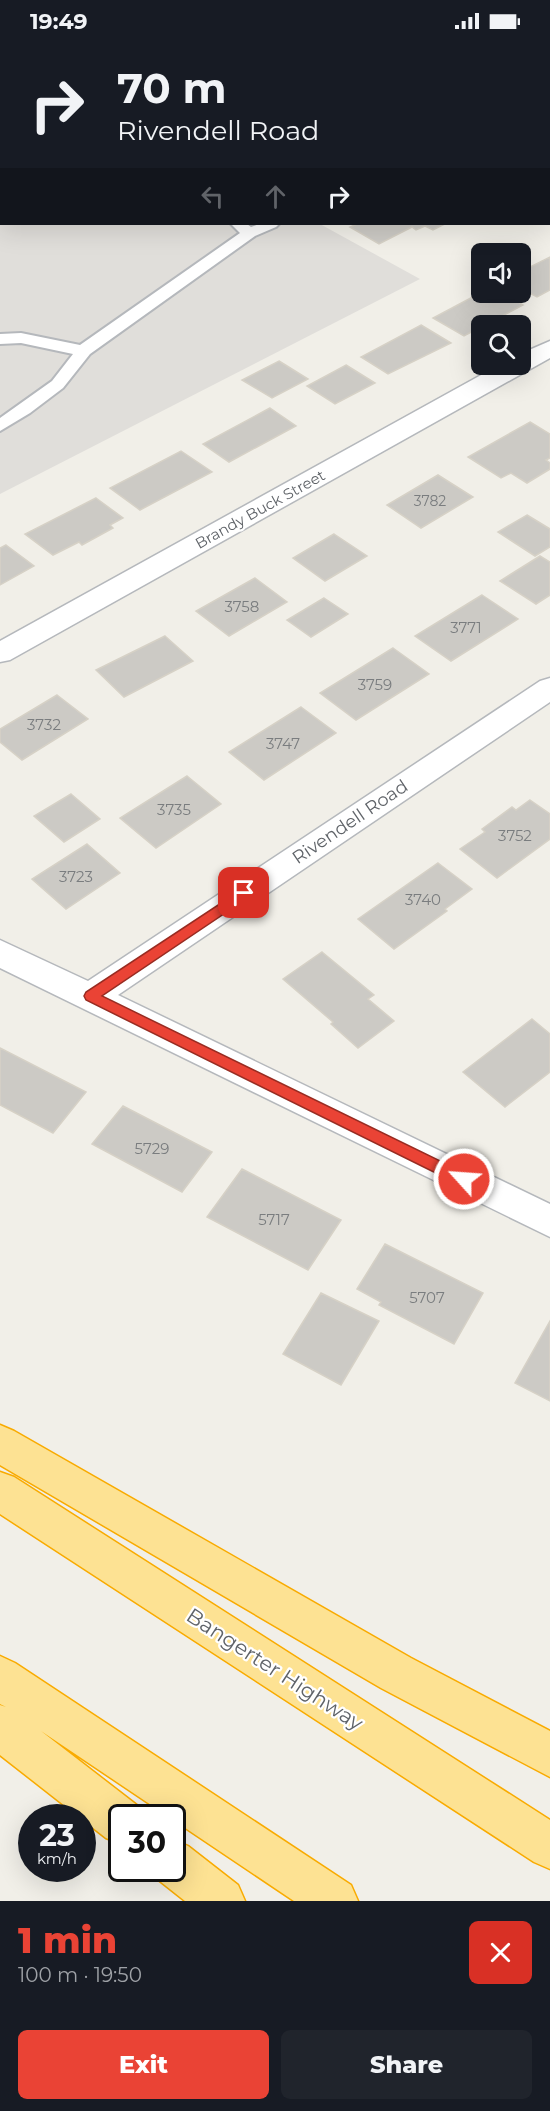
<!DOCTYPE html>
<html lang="en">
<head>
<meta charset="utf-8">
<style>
  :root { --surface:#171b24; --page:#20242c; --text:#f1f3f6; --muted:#9ea1a6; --accent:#ea4335 }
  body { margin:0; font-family:Montserrat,sans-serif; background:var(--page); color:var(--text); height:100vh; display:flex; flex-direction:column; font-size:22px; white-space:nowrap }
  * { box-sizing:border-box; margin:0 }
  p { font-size:20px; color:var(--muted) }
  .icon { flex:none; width:33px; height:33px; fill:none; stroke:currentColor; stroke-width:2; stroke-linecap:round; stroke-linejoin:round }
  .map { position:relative; height:1859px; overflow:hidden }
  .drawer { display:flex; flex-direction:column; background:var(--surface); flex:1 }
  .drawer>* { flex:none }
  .hud { position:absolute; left:0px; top:0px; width:550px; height:183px; box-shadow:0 6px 24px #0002; background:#171b24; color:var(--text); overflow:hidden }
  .buttons { position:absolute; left:471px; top:201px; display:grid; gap:12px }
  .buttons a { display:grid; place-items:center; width:60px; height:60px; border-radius:9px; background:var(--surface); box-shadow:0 6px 24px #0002; font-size:30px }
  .speed { position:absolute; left:18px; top:1762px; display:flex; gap:12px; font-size:30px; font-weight:700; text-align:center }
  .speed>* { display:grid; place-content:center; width:78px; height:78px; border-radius:50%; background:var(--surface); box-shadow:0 6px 24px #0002; line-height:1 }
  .speed small { font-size:15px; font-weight:400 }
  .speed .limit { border:3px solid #111; border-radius:9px; background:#fff; color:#111 }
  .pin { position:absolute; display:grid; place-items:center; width:51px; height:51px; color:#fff; margin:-26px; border-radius:12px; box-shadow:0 3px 9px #0006 }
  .me { position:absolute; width:66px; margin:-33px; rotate:296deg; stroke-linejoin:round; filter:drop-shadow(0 0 4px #0008) }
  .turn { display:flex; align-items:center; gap:21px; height:126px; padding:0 18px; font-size:27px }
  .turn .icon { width:78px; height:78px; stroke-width:2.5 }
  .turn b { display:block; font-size:42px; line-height:51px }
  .lanes { display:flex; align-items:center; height:57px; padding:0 18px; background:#0003; justify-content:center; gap:30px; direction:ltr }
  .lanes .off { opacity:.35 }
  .round { display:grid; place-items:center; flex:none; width:63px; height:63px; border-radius:9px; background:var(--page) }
  .headline { display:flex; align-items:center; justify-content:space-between; height:102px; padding:0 18px }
  h1 { font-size:36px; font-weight:800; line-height:45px; color:var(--accent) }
  .primary-button { display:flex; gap:12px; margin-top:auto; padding:12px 18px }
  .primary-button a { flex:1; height:69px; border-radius:9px; background:var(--accent); color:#fff; font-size:24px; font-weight:800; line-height:69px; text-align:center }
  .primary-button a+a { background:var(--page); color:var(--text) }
  .status { display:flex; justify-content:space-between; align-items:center; height:42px; padding:0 30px; background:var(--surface); direction:ltr }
  .status svg { height:16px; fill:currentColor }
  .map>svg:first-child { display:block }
  .industrial { fill:#e0deda }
  .building { fill:#cccac5; stroke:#d6d1c6; stroke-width:1.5 }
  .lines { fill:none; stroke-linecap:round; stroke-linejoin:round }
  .service-casing { stroke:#b5b8bc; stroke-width:4 }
  .minor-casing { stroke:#b5b8bc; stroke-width:3 }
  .motorway-casing { stroke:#f9ab00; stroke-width:3 }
  .service { fill:#fff; fill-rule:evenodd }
  .minor { fill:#fff; fill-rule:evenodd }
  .motorway { fill:#fde293; fill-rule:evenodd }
  .route { fill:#ea4335; stroke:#982c22; stroke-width:1.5 }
  .labels { text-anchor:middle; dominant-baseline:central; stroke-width:4.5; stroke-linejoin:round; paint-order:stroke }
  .far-number-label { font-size:14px; fill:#7a7d7f }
  .far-street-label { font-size:15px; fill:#5f6368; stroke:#fff }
  .number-label { font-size:15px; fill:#7a7d7f }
  .street-label { font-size:18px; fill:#5f6368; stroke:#fff }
  .near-street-label { font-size:21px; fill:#5f6368; stroke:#fff }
</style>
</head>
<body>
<div class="status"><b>19:49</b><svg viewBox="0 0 49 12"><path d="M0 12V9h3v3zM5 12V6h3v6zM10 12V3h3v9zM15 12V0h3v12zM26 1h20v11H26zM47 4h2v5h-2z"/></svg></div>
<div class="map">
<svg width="550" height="1859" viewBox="0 0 550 1859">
  <rect width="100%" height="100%" fill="#f1efe8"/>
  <path class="industrial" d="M0 3 2 182H320L420 237 0 452Z"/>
  <path class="building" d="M357 182H440L443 183 433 188 425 184 416 188 412 185 379 202 350 185Z
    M550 215V248L537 255 520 246V230Z
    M482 250H501L523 263 464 294 433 276Z
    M421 283 451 301 388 332 361 315Z
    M279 319 308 337 272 356 242 338Z
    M346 323 375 341 335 362 307 344Z
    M270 366 296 384 229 420 203 402Z
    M530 380 550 392V416L546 418 550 421V427L527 441 511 431 501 436 468 415Z
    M181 409 212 430 140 468 110 446Z
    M438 433 473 455 421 486 387 463Z
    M96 456 123 476 110 483 113 486 82 503 79 500 53 513 25 492Z
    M527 473 550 487V505L535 514 498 490Z
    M334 492 367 514 325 539 293 516Z
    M6 503 34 524 0 543V506Z
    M540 514 550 520V553L536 562 500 539Z
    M255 536 287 560 229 594 196 569Z
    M482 553 518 577 451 619 415 594Z
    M324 556 348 572 311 595 287 578Z
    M165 594 193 619 124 655 96 628Z
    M393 606 429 632 356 678 320 651Z
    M57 653 88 677 22 718 0 700V687Z
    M301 665 336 691 264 738 229 710Z
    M187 734 221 762 156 806 120 776Z
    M71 752 100 777 64 800 34 774Z
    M530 758 550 772V797L497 836 460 807 485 790 482 787 512 765 516 768Z
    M87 802 120 831 66 867 32 837Z
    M438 821 472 847 445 867 447 869 394 907 358 877Z
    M322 910 374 953 368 957 394 979 358 1006 331 982 333 980 283 937Z
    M532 977 550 992V1030L505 1065 463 1030Z
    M0 1006 86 1050 53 1091 0 1063Z
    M123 1064 212 1110 182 1150 92 1102Z
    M242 1127 341 1178 308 1228 207 1175Z
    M385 1202 483 1251 454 1302 379 1263 381 1260 357 1247Z
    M321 1251 379 1279 341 1343 283 1312Z
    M550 1279V1359L515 1341Z"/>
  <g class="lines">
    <defs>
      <path id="service" d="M0 40H2V48H0Z
        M231 182H247L251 185 259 182H279L276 185 255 194 90 312 63 346 30 371 0 389V376L52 339 73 312 21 301 0 302V292L21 291 80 303 240 191Z"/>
      <path id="minor" d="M241 0H262L263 2H242Z
        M549 43H550L549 56Z
        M550 299V316L10 618 0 620V599L501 322H520V312Z
        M550 636V660L118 953 550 1162V1195L0 926V898L88 939 540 639Z"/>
      <path id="motorway" d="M0 1383 14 1389 411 1616 550 1689V1735L381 1646 0 1423Z
        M0 1430 14 1435 550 1778V1827L534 1820 0 1472Z
        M0 1614 15 1621 351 1843 358 1859H294L41 1689 138 1764 143 1776H122V1802L106 1796 0 1713V1663L6 1665 0 1662Z
        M172 1797 188 1804 238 1843 245 1859H185L156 1836 152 1827H172Z"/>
    </defs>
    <use href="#service" class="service-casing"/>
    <use href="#minor" class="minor-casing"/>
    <use href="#motorway" class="motorway-casing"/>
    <use href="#service" class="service"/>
    <use href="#minor" class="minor"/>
    <use href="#motorway" class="motorway"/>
  </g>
  <path class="route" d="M244 846 251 851 249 855 102 954 469 1133 471 1137 469 1142 464 1143 458 1142 86 958 84 954 86 950Z"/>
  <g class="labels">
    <g class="far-number-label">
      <text x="430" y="459">3782</text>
    </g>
    <g class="far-street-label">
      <text transform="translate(260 467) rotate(-29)">Brandy Buck Street</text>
    </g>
    <g class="number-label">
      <text x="242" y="564">3758</text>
      <text x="466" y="585">3771</text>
      <text x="375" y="642">3759</text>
      <text x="44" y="682">3732</text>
      <text x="283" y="701">3747</text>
      <text x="174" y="767">3735</text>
      <text x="515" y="793">3752</text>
      <text x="76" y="834">3723</text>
      <text x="423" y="857">3740</text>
      <text x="152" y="1106">5729</text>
      <text x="274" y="1177">5717</text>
      <text x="427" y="1255">5707</text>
    </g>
    <g class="street-label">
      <text transform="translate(350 780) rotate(-34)">Rivendell Road</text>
    </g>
    <g class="near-street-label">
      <text transform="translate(275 1627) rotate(33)">Bangerter Highway</text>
    </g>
  </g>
</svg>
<div class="buttons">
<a><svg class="icon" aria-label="sound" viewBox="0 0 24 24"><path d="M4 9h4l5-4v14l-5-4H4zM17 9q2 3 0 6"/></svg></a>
<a><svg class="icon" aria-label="search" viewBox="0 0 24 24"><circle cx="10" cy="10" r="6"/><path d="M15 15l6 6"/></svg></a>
</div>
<div class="speed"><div>23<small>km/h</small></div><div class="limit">30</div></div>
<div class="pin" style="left:244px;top:851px;background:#d93025"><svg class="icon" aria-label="arrive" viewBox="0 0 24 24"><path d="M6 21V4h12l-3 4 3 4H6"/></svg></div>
<svg class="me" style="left:464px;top:1137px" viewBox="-20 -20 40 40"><circle r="17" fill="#ea4335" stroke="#fff" stroke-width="3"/><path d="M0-11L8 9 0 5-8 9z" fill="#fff"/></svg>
<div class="hud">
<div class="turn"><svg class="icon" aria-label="right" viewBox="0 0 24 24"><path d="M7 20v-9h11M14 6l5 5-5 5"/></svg><div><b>70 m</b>Rivendell Road</div></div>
<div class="lanes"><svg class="icon off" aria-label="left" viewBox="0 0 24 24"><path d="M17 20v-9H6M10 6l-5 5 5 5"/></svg><svg class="icon off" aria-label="ahead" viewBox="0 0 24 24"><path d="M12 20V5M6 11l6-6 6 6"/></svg><svg class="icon" aria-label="right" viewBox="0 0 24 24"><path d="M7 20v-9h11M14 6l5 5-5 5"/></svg></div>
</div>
</div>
<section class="drawer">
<div class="headline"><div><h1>1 min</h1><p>100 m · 19:50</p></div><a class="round" style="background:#d93025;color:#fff"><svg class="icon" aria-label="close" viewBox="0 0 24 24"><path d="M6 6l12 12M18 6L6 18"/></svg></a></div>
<div class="primary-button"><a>Exit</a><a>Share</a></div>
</section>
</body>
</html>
